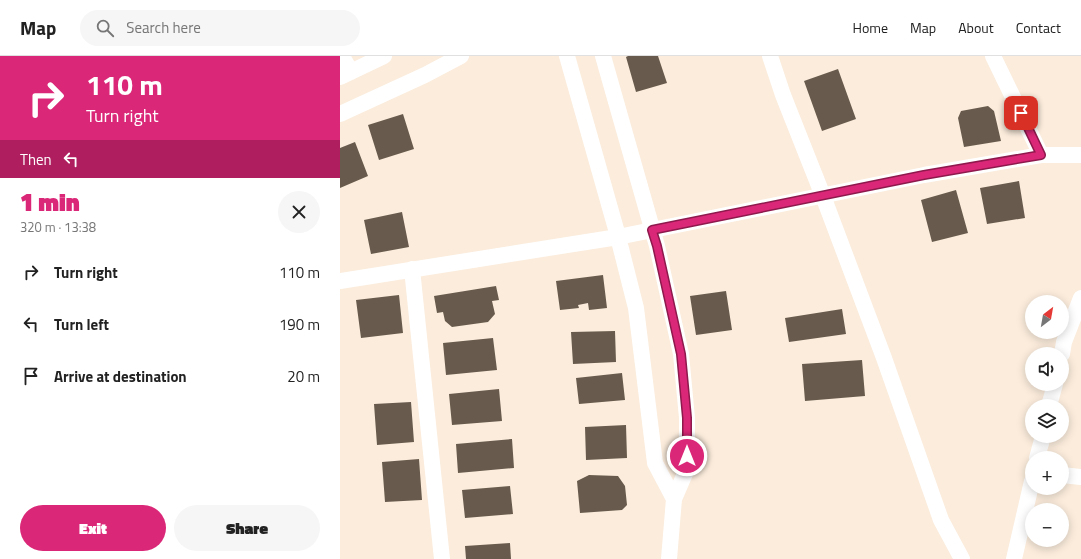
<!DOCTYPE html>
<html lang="en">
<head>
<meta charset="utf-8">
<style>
  :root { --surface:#fff; --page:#f6f6f6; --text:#222; --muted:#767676; --line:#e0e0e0; --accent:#db2777 }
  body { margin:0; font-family:"Titillium Web",sans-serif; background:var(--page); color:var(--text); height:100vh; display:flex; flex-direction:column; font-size:15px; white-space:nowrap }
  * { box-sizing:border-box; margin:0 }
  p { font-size:13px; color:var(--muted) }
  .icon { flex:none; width:22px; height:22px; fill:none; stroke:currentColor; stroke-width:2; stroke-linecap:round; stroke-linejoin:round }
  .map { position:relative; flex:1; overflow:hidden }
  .details { display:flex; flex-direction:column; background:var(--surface); width:340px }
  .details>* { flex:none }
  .guide { background:#db2777; color:#fff; overflow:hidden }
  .needle { width:26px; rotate:31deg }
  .tools { position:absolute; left:685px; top:239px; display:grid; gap:8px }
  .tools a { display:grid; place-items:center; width:44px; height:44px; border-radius:50%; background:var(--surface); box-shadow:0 2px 10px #0003; font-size:20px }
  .pin { position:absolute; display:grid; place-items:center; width:34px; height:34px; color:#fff; margin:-17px; border-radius:8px; box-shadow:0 2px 6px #0006 }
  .me { position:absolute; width:44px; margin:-22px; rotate:0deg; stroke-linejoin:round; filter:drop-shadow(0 0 3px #0008) }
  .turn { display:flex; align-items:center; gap:14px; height:84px; padding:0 20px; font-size:18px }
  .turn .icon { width:52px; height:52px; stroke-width:2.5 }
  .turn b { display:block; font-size:28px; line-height:34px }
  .then { display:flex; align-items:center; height:38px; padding:0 20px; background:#0003; gap:8px; font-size:15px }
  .round { display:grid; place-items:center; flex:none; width:42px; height:42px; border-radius:21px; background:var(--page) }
  .head { display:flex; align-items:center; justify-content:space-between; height:68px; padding:0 20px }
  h1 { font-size:24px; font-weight:800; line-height:30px; color:var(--accent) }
  .action { display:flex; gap:8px; margin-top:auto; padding:8px 20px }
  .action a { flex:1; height:46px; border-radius:24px; background:var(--accent); color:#fff; font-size:16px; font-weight:800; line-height:46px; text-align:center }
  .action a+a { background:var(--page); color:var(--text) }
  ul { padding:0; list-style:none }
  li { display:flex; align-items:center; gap:12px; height:52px; padding:0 20px }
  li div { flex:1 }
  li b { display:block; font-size:15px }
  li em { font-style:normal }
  header { display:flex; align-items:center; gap:24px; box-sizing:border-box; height:56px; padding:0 20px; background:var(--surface); border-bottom:1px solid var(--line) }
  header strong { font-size:19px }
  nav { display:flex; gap:22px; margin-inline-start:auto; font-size:14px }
  .search { width:280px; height:36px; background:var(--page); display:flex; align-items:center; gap:10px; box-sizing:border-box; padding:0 14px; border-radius:22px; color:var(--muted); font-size:15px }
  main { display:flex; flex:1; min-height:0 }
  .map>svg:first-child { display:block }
  .building { fill:#685b4d }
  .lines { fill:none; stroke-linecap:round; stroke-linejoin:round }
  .minor { stroke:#fff; stroke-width:16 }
  .route-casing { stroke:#8e194d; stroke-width:10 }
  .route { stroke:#db2777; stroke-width:7 }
</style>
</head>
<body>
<header>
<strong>Map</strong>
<div class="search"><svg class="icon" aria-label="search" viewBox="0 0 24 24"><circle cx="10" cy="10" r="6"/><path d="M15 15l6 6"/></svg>Search here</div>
<nav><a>Home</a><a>Map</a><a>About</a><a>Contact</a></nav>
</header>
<main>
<section class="details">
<div class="guide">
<div class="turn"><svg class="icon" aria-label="right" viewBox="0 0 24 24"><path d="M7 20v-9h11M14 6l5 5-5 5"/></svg><div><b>110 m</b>Turn right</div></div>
<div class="then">Then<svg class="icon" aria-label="left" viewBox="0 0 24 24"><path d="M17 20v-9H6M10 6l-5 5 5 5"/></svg></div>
</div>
<div class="head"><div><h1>1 min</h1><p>320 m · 13:38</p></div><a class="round"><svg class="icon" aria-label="close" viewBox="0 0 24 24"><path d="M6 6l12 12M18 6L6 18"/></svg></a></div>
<ul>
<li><svg class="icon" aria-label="right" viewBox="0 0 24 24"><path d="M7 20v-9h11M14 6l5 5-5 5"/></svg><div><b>Turn right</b></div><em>110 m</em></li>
<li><svg class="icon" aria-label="left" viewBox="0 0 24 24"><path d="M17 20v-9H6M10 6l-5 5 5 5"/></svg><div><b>Turn left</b></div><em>190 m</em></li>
<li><svg class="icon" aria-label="arrive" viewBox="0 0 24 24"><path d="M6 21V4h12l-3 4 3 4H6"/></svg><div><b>Arrive at destination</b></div><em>20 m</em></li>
</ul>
<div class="action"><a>Exit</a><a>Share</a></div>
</section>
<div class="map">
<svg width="741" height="503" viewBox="0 0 741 503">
  <rect width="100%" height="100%" fill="#fbecdc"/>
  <path class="building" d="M288 0H318L327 27 296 36 286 1Z
    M498 13 516 63 482 75 464 25Z
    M648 50 654 55 661 85 624 91 618 62 621 55Z
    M63 58 74 93 39 104 28 69Z
    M15 86 28 120 0 132V92Z
    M679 125 685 162 647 168 640 132Z
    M616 134 628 177 592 186 581 144Z
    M62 156 69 191 31 198 24 164Z
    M263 219 267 252 249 254 248 247 238 249 239 252 220 254 216 225Z
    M156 230 159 244 152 245 155 258 148 266 112 271 105 265 103 256 97 257 94 240Z
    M386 235 392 274 356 279 350 240Z
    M59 239 63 277 21 282 16 244Z
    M502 253 506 278 449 286 445 262Z
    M275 275 276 306 233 308 231 276Z
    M153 282 157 314 106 319 103 287Z
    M522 304 525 340 465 345 462 308Z
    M282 317 285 344 239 348 236 322Z
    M159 333 162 365 112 369 109 338Z
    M71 346 74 386 37 389 34 348Z
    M286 369 287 402 246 404 245 371Z
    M172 383 174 412 118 417 116 388Z
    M79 403 82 444 45 446 42 406Z
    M249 419 278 420 285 430 287 449 282 454 240 457 237 425Z
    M170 430 173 458 125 462 122 434Z
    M170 487 171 503H126L125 490Z"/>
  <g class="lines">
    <path class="minor" d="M2 0 11 16
      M227 0 276 173 296 252 315 407 334 443 347 413V362L341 298 317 190 263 0
      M430 0 443 39 483 140 544 302 601 464 622 503
      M653 0 701 99
      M0 21 44 0
      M0 58 85 19 121 0
      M72 213 102 503
      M0 225 278 181 584 119 701 99H741
      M722 298 724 286 741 242
      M709 350 715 328
      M697 402 703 380
      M722 419 741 421
      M329 503 334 443
      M674 503 692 425"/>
  </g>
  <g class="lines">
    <defs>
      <path id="route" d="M347 400V362L341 298 317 190 312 174 584 119 701 99 681 57"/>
    </defs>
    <use href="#route" class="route-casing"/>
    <use href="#route" class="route"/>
  </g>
</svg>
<div class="tools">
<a><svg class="needle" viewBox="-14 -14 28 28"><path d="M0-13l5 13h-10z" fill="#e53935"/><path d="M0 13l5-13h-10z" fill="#767676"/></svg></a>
<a><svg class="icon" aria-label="sound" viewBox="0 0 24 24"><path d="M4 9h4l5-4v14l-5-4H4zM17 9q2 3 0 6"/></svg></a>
<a><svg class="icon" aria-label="layers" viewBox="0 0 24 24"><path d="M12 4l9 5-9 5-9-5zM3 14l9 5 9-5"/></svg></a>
<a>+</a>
<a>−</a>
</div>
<div class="pin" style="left:681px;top:57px;background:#d93025"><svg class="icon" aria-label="arrive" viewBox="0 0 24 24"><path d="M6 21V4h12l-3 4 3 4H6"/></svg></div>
<svg class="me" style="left:347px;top:400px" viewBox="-20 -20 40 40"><circle r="17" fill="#db2777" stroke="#fff" stroke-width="3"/><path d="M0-11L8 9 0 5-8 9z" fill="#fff"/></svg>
</div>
</main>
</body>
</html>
